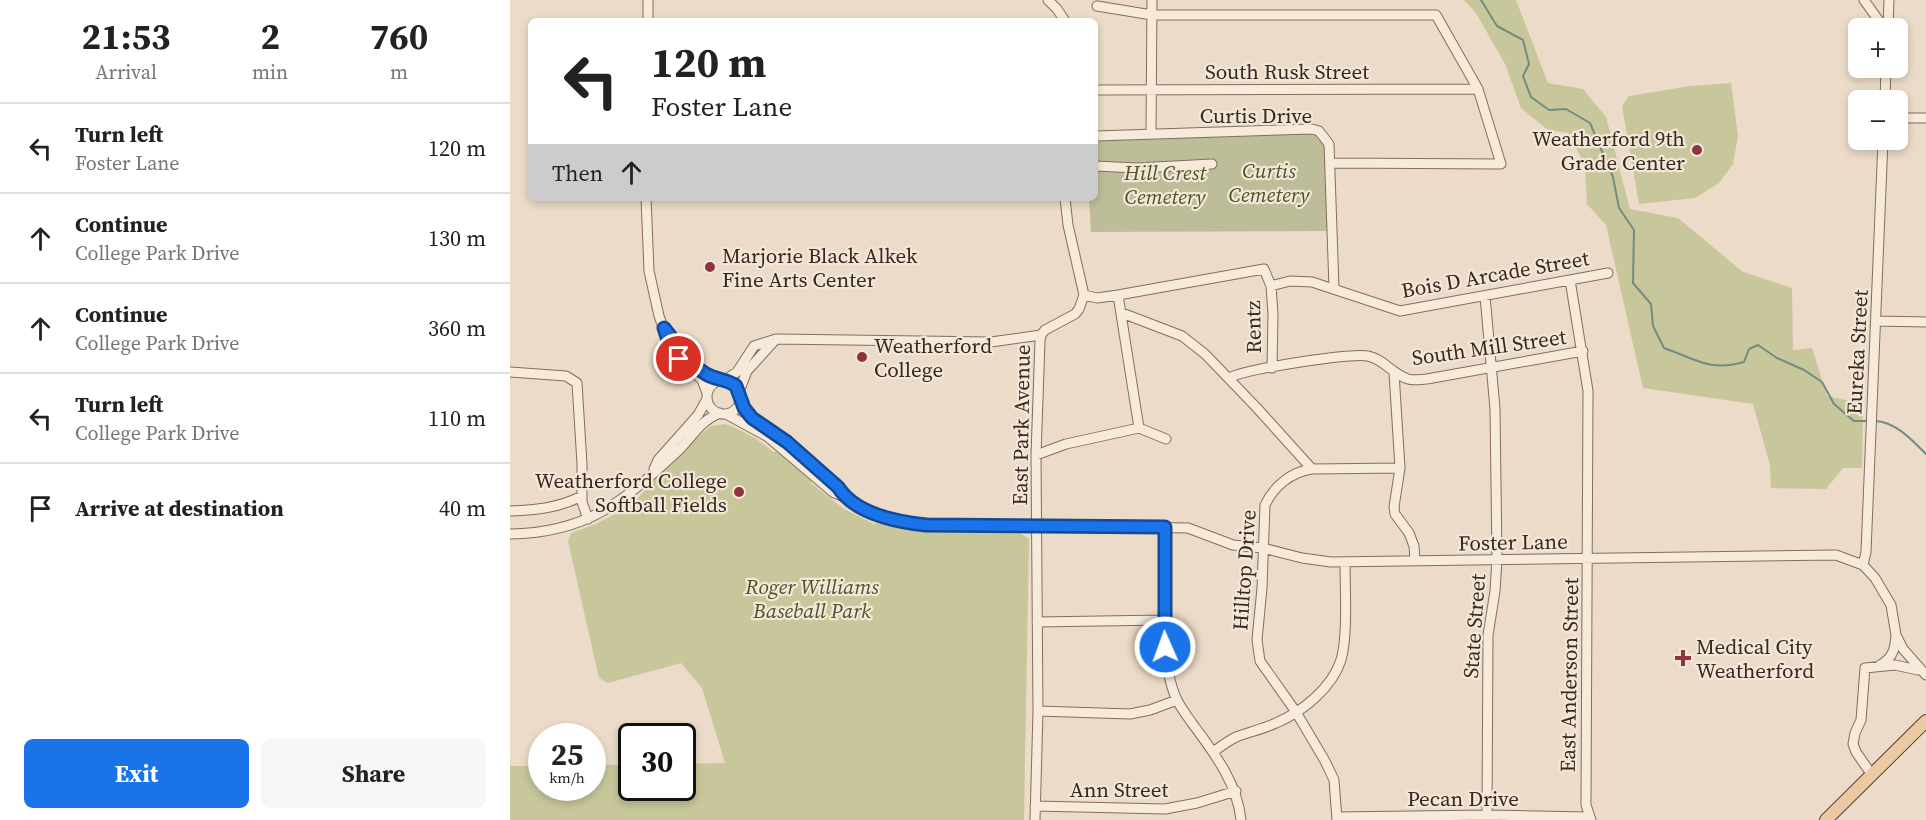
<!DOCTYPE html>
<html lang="en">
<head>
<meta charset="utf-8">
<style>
  :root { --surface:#fff; --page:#f6f6f6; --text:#222; --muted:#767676; --line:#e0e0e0; --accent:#1a73e8 }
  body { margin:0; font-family:"Source Serif 4",serif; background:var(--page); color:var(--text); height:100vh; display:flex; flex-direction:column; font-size:22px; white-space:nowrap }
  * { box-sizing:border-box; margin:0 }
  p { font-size:20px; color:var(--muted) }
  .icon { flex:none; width:33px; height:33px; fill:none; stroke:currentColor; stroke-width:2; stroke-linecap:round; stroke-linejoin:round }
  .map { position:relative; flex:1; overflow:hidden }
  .panel { display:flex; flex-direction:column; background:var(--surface); width:510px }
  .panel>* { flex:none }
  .guide { position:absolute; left:18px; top:18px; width:570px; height:183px; border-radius:9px; box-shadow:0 3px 9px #0003; background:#fff; color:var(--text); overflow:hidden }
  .fabs { position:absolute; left:1338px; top:18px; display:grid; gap:12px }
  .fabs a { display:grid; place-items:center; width:60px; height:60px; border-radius:9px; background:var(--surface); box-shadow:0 3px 9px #0003; font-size:30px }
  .speed { position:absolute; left:18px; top:723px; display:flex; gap:12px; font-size:30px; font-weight:700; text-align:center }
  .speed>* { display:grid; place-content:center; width:78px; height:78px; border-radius:50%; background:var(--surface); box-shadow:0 3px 9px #0003; line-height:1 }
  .speed small { font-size:15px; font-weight:400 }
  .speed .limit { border:3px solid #111; border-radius:9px; background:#fff; color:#111 }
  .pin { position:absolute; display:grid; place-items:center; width:51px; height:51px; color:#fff; margin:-26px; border:3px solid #fff; border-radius:50%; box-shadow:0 2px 6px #0007 }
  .me { position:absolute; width:66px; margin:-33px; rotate:358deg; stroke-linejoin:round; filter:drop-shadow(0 0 4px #0008) }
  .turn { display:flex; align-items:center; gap:21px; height:126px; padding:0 24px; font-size:27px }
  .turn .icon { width:78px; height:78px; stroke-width:2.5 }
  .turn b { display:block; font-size:42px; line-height:51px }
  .then { display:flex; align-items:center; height:57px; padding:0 24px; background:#0003; gap:12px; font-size:22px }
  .eta { display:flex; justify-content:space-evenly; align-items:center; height:102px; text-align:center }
  .eta b { font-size:36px; font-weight:700; line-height:42px }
  .action { display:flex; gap:12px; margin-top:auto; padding:12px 24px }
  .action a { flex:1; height:69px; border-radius:9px; background:var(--accent); color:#fff; font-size:24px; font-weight:700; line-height:69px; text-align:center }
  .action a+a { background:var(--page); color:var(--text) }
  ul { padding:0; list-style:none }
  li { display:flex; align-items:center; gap:18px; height:90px; padding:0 24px; border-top:2px solid var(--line) }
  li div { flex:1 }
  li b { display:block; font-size:22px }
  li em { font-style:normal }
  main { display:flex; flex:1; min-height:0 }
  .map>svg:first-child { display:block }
  .green { fill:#c8c79c }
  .cemetery { fill:#bebd9a }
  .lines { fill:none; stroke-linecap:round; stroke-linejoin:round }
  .stream { stroke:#6f8d81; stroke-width:2 }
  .minor-casing { stroke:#856d5e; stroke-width:11 }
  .major-casing { stroke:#543d32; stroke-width:14 }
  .minor { stroke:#f6eada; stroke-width:9 }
  .major { stroke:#ebcaa3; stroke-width:12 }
  .route-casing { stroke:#114b97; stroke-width:15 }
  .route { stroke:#1a73e8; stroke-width:10 }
  .poi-dot { fill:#903341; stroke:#f3e7d7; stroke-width:2 }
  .labels { text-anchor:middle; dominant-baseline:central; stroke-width:4.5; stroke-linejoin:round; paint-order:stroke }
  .street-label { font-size:21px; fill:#372821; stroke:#f3e7d7 }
  .poi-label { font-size:21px; fill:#372821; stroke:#f3e7d7; text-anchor:start }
  .park-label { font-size:21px; font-style:italic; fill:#4d5229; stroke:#f3e7d7 }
</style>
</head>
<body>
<main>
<section class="panel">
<div class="eta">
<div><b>21:53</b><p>Arrival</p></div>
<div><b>2</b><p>min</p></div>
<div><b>760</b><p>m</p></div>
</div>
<ul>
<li><svg class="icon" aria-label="left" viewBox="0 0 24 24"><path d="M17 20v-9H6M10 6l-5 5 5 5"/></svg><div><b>Turn left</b><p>Foster Lane</p></div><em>120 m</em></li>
<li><svg class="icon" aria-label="ahead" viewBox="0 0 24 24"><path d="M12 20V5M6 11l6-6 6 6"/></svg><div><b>Continue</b><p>College Park Drive</p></div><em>130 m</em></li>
<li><svg class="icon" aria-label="ahead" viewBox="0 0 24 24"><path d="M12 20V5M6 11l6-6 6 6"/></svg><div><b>Continue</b><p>College Park Drive</p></div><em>360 m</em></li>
<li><svg class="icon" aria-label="left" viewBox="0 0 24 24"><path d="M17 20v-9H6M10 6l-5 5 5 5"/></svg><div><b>Turn left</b><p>College Park Drive</p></div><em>110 m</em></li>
<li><svg class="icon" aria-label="arrive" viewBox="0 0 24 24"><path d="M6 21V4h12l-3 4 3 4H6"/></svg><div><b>Arrive at destination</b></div><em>40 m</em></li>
</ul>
<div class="action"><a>Exit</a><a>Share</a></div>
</section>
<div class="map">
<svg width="1416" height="820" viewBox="0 0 1416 820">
  <rect width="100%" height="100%" fill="#ebdbc8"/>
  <path class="green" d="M954 0H1006L1038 83 1073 89 1096 117 1120 209 1168 218 1233 272 1282 288 1283 350 1302 348 1317 396 1353 404 1352 468H1333L1316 489 1261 488 1260 465 1243 404 1133 388 1096 225 1077 204 1075 165 1058 133 1038 130 1011 108 995 64 966 13Z
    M1221 83 1228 136 1223 164 1209 183 1185 198 1129 204 1112 106 1119 96 1180 86Z
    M215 424C233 431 249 439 263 452L268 451 301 478V483L334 509 364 524 365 523 401 531 510 533 519 539 514 820H0V766H31L32 788H82L83 765H121L122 788H172L173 764 215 763 192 688 171 663 98 683 89 678 58 541 61 533 86 524 122 505 166 455 201 426Z"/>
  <path class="cemetery" d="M797 133C809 135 813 138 816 150L818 231 581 232 579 198H585V141L700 135Z"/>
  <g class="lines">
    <path class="stream" d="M971 0 987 26 1013 40 1019 64 1013 76 1021 97 1039 110 1056 109 1080 123 1103 177 1109 208 1124 230 1123 283 1141 304 1143 326 1154 348C1186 359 1199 372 1234 362L1239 349 1248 345 1267 358 1294 370 1312 382 1324 404 1344 421H1359
      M1365 421C1386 422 1402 440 1416 454"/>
    <defs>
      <path id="minor" d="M538 0 547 9 555 21
        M1354 0 1374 28
        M587 6 642 15H926L968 89 991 164 821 163
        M138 21V0
        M1378 28 1379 0
        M585 90 968 89
        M1375 100 1376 68
        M1388 118H1416
        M641 134 642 0
        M585 136 802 129 809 131 819 144 824 288
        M585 166 627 168 702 164
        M136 198 139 271 149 316 160 346 174 364 192 380 197 393
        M1060 280 1078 391 1076 805 1081 820
        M761 286 763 314 762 368
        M574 295 587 298 608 295 754 269 761 286 780 281 802 282 890 311 1098 273
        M975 296 985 409 987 559 985 591 978 635 977 815
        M612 313 672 336 695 354 747 408 802 469C781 472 764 486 755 505L752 588 747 640 750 661 786 712 815 761 824 780 827 820
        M1367 321 1416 322
        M157 333C175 353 186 371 212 380
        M0 372 56 376 67 383 72 464V502L78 519
        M884 373 890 468 884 507 885 514 899 533 904 546 905 561
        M719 378C735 369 839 353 858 356 874 359 883 375 898 379 904 381 911 379 917 379L1073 351
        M215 380 227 372 244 346 266 339 481 342 531 335
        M197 397a17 17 0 1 1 34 0a17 17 0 1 1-34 0Z
        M229 392 237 371 266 339
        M230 395 233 409 242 418 277 442 328 487 334 496
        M216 414 258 437 324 493C335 496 343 503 353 508 367 516 383 520 399 523L678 528 723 545 753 548 792 558 821 562 1326 555 1353 565 1365 578 1381 605 1386 635 1393 649 1416 675
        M629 428 656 439
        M526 455 556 444 629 428 608 295
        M144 469 148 460 188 415 197 399
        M802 469 890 468
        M0 511C27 510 48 508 72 496
        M655 527C655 574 647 659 667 700 671 708 677 716 682 723 704 753 727 782 731 820
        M0 534C78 533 114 501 169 450 182 437 191 420 210 413
        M1353 565 1356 552 1373 140
        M527 622 654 620
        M1370 665C1383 658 1385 649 1386 635
        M528 711 620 714 640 710 667 700
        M703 752C710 747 718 741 726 737 739 732 753 729 766 723 792 712 822 688 831 660 838 636 835 589 835 562
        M1362 775 1346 752 1343 744 1345 733 1351 720 1355 668 1385 665 1408 670
        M525 806 655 809 687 803 726 791
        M827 817 977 815 1078 817
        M525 820 528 711 526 455 530 341 531 335 535 330 565 314 569 309 574 295 558 225 555 198"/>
      <path id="major" d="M1316 820 1416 721"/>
    </defs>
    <use href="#minor" class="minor-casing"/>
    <use href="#major" class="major-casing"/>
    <use href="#minor" class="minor"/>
    <use href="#major" class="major"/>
  </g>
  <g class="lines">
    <defs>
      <path id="route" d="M169 359 160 346 154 328C167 344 178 363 196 374 206 380 217 379 226 386L234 408 242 418 277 442 328 487C345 514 387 522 416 525L655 527V647"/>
    </defs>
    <use href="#route" class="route-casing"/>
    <use href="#route" class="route"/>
  </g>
  <g class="poi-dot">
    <circle cx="1187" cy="150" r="6"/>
    <circle cx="200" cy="267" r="6"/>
    <circle cx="352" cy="357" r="6"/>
    <circle cx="229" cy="492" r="6"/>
    <path d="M1170 649h6v6h6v6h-6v6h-6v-6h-6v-6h6z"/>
  </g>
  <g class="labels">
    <g class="street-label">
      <text x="777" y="71">South Rusk Street</text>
      <text x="746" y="115">Curtis Drive</text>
      <text transform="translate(985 274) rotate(-10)">Bois D Arcade Street</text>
      <text transform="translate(743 327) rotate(-91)">Rentz</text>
      <text transform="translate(979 347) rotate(-8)">South Mill Street</text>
      <text transform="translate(1347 352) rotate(-87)">Eureka Street</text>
      <text transform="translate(511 425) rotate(-89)">East Park Avenue</text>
      <text transform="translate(1003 542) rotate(-1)">Foster Lane</text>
      <text transform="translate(734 570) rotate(-86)">Hilltop Drive</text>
      <text transform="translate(964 626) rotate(-86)">State Street</text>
      <text transform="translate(1059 675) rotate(-89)">East Anderson Street</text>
      <text x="609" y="789">Ann Street</text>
      <text x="953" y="798">Pecan Drive</text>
    </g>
    <g class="poi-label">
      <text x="1175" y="138" text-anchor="end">Weatherford 9th<tspan x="1175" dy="24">Grade Center</tspan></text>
      <text x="212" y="255">Marjorie Black Alkek<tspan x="212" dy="24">Fine Arts Center</tspan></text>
      <text x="364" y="345">Weatherford<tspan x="364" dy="24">College</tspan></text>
      <text x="217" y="480" text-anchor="end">Weatherford College<tspan x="217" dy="24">Softball Fields</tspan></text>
      <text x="1186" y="646">Medical City<tspan x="1186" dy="24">Weatherford</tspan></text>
    </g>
    <g class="park-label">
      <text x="759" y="170">Curtis<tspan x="759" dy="24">Cemetery</tspan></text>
      <text x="655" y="172">Hill Crest<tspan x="655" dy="24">Cemetery</tspan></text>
      <text x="302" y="586">Roger Williams<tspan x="302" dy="24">Baseball Park</tspan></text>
    </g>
  </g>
</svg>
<div class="fabs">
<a>+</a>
<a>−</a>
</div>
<div class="speed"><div>25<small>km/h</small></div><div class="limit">30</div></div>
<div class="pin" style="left:169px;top:359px;background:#d93025"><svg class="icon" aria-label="arrive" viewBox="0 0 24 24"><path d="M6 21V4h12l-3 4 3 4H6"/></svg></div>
<svg class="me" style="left:655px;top:647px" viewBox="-20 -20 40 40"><circle r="17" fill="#1a73e8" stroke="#fff" stroke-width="3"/><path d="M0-11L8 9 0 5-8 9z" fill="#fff"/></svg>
<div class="guide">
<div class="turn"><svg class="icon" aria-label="left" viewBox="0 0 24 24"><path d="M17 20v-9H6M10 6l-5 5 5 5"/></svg><div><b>120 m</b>Foster Lane</div></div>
<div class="then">Then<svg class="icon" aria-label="ahead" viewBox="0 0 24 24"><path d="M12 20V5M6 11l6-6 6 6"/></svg></div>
</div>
</div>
</main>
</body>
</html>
